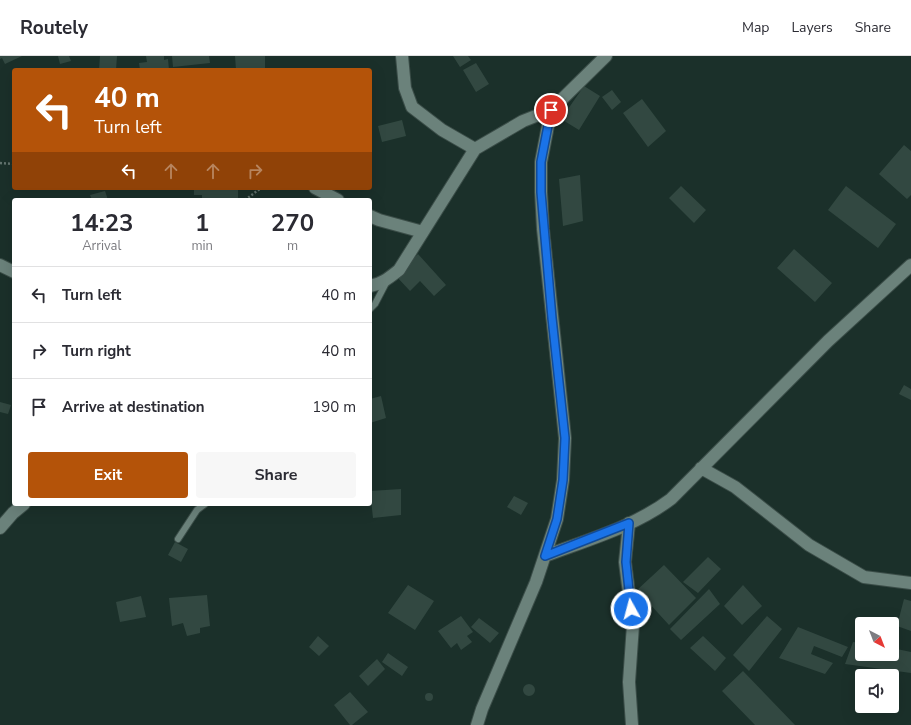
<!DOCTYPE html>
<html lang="en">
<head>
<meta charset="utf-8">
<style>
  :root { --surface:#fff; --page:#f7f7f7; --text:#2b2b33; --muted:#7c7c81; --line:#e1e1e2; --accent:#b45309 }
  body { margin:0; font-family:"Nunito Sans",sans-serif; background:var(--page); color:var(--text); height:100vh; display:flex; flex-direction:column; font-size:15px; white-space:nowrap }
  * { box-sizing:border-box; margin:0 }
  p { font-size:13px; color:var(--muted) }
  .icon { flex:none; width:22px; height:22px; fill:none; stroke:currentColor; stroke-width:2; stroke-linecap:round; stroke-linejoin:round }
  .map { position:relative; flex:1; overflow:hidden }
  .sheet { position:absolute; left:12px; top:142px; width:360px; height:308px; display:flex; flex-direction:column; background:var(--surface); border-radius:4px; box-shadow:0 4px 16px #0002 }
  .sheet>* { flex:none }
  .top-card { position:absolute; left:12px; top:12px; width:360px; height:122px; border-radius:4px; box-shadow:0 4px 16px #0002; background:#b45309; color:#fff; overflow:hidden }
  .needle { width:26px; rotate:138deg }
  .buttons { position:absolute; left:855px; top:561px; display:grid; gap:8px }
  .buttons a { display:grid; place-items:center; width:44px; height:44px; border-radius:4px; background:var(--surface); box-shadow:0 4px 16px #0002; font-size:20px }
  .pin { position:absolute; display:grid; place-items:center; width:34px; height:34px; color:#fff; margin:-17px; border:2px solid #fff; border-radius:50%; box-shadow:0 1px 4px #0007 }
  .me { position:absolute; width:44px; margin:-22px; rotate:353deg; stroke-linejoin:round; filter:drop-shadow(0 0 3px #0008) }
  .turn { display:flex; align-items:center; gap:14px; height:84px; padding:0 16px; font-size:18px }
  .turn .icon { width:52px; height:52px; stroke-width:2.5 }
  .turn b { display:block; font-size:28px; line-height:34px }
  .lanes { display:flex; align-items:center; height:38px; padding:0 16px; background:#0003; justify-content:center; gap:20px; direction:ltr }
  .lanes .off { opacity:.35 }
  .eta { display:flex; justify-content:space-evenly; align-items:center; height:68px; text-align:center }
  .eta b { font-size:24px; font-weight:700; line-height:28px }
  .button { display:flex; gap:8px; margin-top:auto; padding:8px 16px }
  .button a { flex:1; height:46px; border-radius:4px; background:var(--accent); color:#fff; font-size:16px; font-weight:700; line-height:46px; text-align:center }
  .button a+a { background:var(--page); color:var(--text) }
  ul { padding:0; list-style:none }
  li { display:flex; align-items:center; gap:12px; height:56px; padding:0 16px; border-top:1px solid var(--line) }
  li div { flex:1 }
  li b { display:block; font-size:15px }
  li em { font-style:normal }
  header { display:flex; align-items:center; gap:24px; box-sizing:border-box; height:56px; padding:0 20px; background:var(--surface); border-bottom:1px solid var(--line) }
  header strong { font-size:19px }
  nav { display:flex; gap:22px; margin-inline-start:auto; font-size:14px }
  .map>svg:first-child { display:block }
  .building { fill:#324841 }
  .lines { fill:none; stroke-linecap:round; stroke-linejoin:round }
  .lane-casing { stroke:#3b4d48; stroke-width:8 }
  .street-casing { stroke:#3b4d48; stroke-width:14 }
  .path { stroke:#63746f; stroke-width:2.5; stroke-dasharray:2 2; stroke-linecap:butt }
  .lane { stroke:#6b827b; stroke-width:6 }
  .street { stroke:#6b827b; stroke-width:12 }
  .route-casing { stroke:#114b97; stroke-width:10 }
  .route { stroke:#1a73e8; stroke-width:7 }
</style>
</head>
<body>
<header>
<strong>Routely</strong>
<nav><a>Map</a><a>Layers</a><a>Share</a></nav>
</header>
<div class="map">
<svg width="911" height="669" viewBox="0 0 911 669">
  <rect width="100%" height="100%" fill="#1b302a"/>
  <path class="building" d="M0 0H22L5 8 2 2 0 3Z
    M58 0H69L71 5 60 8Z
    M100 0H117L116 14H99Z
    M146 0H164V4L168 3 169 14H140L139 7 147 6Z
    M172 0H209L210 7 173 11Z
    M235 0H265V14H236Z
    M453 0H468L471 4 460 11Z
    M476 7 489 28 476 36 463 14Z
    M584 30 600 40 579 74 561 63Z
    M612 34 621 46 612 54 602 41Z
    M642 43 666 75 648 91 623 57Z
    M402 64 406 80 382 86 378 70Z
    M904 89 911 95V139L907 143 879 118Z
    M580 119 583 165 563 170 559 123Z
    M681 130 706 154 694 167 669 142Z
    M846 130 896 168 878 192 828 154Z
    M194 132H238V144H202V139H194Z
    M105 135 108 144H92L90 139Z
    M794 193 832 227 815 246 777 212Z
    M418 198 446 229 434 240 420 225 410 235 396 220Z
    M904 329 911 333V344L899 338Z
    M381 340 386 362 370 367V343Z
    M0 346 11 349 8 358 0 356Z
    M401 433V459L373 462 370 435Z
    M514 440 528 447 521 459 507 451Z
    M175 486 188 493 181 506 168 499Z
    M708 501 721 513 698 537 683 526Z
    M664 509 696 542 669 569 637 534Z
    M408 529 434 545 415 574 388 557Z
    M743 529 762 550 742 569 724 550Z
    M709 533 720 548 681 584 670 573Z
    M207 539 210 570 200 572V577L187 580 183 567 172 570 169 542Z
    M141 540 146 561 120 566 116 546Z
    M904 543 911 545V575L897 570Z
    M461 560 473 576 467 580 472 586 461 594 457 587 451 592 438 575Z
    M767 560 782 573 749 615 733 599Z
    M479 562 499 577 490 587 471 571Z
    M798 571 848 591 842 601 814 590 811 598 833 607 825 618 779 602Z
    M318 580 329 590 319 600 309 591Z
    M703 580 726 602 715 615 690 592Z
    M853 586 862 587V598H892V592L911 596V617L845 608Z
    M388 597 408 611 402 620 382 606Z
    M377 603 385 613 368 630 359 620Z
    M743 615 795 669H755L722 635Z
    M523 634a6 6 0 1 1 12 0a6 6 0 1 1-12 0Z
    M350 636 368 656 352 669H350L334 649Z
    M425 641a4 4 0 1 1 8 0a4 4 0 1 1-8 0Z"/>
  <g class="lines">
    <defs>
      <path id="lane" d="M370 253 375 248 387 225
        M178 483 197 454 205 448"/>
      <path id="street" d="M402 0 405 32 412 51 442 74 475 93 523 65 551 54
        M315 132 338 144
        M370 160 379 164 423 176
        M0 209 14 216
        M370 230C382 228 390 221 399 214L475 93
        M701 412 735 431 809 489 864 521 911 527
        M629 467 625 506 633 569 629 626 632 669
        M0 472 13 457 24 448
        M545 500C587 484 634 471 671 443L828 285 911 209
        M477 669 482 653 536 526 557 463 563 424 565 382 543 173 541 136V106L551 54 606 0"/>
    </defs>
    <use href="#lane" class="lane-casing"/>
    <use href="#street" class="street-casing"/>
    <path class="path" d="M0 107 14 108
      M245 144 261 132"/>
    <use href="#lane" class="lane"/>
    <use href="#street" class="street"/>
  </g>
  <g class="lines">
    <defs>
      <path id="route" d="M551 54 541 106V136L552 262 565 382 563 424 557 463 545 500 629 467 626 506 631 553"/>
    </defs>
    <use href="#route" class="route-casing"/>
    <use href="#route" class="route"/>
  </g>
</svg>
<div class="buttons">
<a><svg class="needle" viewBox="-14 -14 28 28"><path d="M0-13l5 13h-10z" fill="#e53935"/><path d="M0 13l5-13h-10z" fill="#7c7c81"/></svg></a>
<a><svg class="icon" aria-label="sound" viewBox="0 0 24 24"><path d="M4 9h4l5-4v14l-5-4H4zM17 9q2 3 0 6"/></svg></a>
</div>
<div class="pin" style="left:551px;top:54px;background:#d93025"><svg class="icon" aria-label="arrive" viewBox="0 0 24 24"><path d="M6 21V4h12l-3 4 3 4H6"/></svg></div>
<svg class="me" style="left:631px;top:553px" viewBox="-20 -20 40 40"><circle r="17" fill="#1a73e8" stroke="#fff" stroke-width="3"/><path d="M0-11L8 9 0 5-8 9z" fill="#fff"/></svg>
<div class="top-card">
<div class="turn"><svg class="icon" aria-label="left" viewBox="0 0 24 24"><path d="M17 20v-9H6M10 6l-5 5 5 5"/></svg><div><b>40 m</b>Turn left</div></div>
<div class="lanes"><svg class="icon" aria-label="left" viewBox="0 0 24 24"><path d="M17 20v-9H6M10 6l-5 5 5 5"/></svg><svg class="icon off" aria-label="ahead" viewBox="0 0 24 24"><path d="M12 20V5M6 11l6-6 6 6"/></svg><svg class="icon off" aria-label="ahead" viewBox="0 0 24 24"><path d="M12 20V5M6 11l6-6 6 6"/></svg><svg class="icon off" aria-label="right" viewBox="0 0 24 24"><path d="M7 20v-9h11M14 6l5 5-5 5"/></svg></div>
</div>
<section class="sheet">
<div class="eta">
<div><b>14:23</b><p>Arrival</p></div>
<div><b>1</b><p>min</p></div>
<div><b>270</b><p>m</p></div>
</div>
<ul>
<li><svg class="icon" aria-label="left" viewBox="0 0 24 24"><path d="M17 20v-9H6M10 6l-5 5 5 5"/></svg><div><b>Turn left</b></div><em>40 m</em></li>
<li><svg class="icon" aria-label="right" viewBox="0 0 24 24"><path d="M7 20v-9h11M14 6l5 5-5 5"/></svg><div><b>Turn right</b></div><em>40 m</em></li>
<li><svg class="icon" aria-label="arrive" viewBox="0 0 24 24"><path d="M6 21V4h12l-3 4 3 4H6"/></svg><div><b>Arrive at destination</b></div><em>190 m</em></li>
</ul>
<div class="button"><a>Exit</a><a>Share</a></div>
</section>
</div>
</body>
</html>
